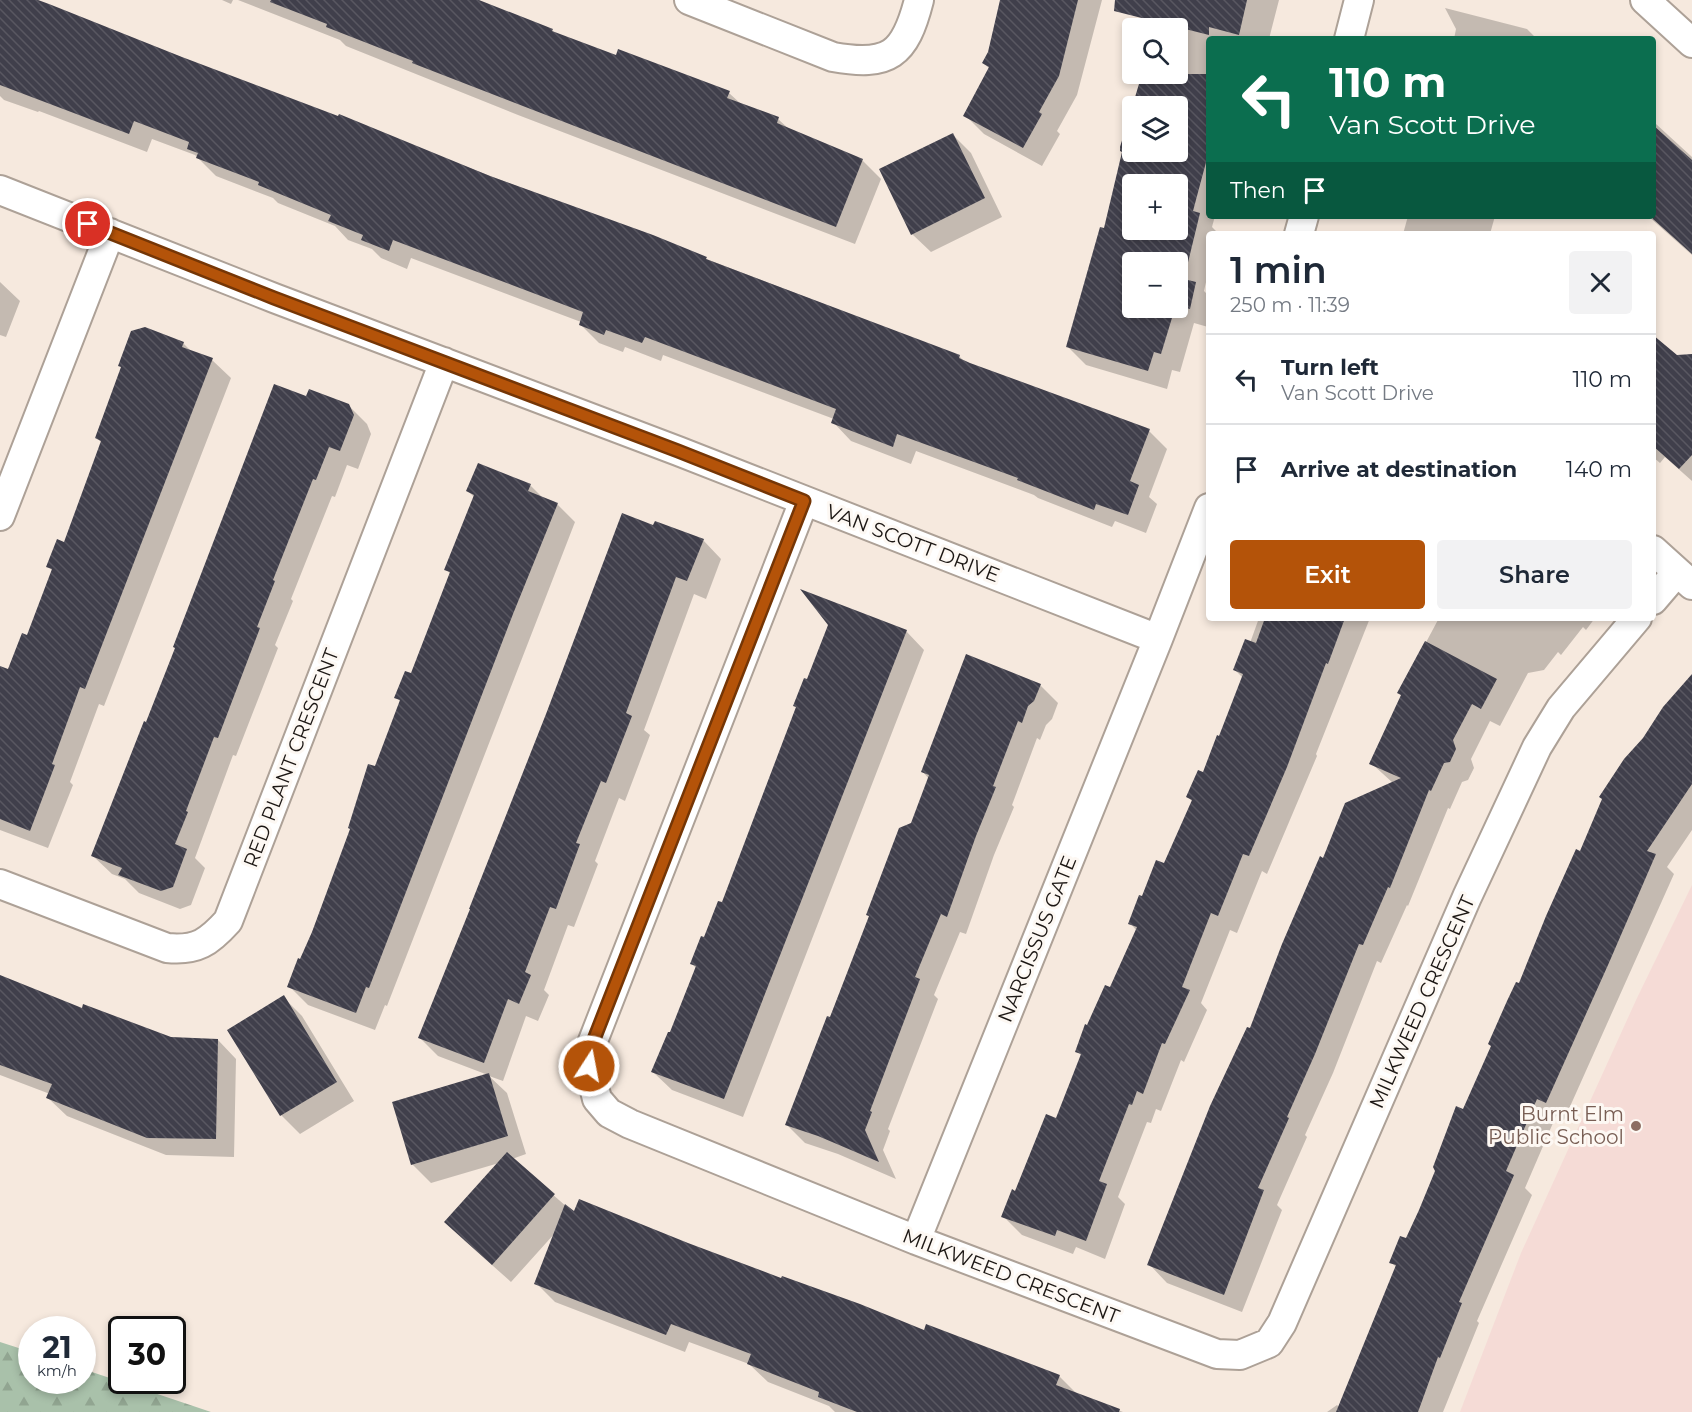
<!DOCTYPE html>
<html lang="en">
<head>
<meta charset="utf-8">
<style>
  :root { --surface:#fff; --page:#f2f2f3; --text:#1f2937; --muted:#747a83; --line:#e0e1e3; --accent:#b45309 }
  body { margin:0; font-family:Montserrat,sans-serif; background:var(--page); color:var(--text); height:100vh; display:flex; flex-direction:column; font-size:22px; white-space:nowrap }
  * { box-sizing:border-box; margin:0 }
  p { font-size:20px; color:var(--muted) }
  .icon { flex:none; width:33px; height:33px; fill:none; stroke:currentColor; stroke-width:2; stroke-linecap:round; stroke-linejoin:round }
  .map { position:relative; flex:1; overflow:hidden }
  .drawer { position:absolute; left:1206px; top:231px; width:450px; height:390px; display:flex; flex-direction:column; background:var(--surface); border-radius:6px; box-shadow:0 3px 9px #0003 }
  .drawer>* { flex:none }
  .banner { position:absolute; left:1206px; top:36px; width:450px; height:183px; border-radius:6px; box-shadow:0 3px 9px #0003; background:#0b6e4f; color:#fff; overflow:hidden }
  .buttons { position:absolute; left:1122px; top:18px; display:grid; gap:12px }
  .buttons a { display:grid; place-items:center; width:66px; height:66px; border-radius:6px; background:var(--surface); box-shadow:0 3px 9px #0003; font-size:30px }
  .speed { position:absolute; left:18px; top:1316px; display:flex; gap:12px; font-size:30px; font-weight:700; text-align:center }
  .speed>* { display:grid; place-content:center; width:78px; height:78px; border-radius:50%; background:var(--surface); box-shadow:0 3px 9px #0003; line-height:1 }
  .speed small { font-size:15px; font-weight:400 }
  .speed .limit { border:3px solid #111; border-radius:9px; background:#fff; color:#111 }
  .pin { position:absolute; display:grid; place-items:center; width:51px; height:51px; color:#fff; margin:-26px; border:3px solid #fff; border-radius:50%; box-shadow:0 2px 6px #0007 }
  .me { position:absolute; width:66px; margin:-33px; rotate:11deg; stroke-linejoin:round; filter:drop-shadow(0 0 4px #0008) }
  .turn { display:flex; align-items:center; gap:21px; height:126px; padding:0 24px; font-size:27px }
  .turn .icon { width:78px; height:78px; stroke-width:2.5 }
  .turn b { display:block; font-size:42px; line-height:51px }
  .then { display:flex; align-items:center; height:57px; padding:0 24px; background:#0003; gap:12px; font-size:22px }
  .round { display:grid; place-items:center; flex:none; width:63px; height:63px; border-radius:6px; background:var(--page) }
  .head { display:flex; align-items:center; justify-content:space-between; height:102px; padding:0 24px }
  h1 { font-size:36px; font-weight:600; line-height:45px }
  .primary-button { display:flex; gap:12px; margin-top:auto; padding:12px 24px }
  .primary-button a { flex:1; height:69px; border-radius:6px; background:var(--accent); color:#fff; font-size:24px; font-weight:600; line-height:69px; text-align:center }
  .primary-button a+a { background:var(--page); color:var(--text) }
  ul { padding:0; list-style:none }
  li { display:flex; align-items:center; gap:18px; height:90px; padding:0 24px; border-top:2px solid var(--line) }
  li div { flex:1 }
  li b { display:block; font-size:22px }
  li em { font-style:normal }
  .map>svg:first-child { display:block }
  .education { fill:#f5dbd6 }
  .forest { fill:url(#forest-firs) }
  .shadow { fill:#0003; fill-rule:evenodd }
  .building { fill:url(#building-back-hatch); fill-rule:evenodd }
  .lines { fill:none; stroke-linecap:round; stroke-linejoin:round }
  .street-casing { stroke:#ada197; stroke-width:32 }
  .street { stroke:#fff; stroke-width:28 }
  .route-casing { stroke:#753606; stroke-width:15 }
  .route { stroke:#b45309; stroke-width:10 }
  .education-dot { fill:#8d6e63; stroke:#fdf8f3; stroke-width:2 }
  .labels { text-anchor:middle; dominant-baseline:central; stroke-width:6; stroke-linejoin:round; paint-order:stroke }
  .street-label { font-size:20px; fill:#1b1613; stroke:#fdf8f3 }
  .education-label { font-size:20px; fill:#785e54; stroke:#fdf8f3; text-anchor:end }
</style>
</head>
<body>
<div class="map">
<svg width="1692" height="1412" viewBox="0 0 1692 1412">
  <defs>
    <pattern id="forest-firs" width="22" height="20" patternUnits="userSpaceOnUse" patternTransform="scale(1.5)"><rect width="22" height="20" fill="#a9c1aa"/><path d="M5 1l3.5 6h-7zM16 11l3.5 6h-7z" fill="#91a591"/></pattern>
    <pattern id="building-back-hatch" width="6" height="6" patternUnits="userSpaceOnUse" patternTransform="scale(1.5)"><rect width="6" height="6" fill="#403f4b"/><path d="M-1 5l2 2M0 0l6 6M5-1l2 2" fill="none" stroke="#595761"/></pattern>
  </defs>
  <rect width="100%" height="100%" fill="#f6e9de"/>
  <path class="education" d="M1692 885V1412H1460L1521 1253 1637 998Z"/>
  <path class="forest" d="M0 1342 31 1352 32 1380H82L83 1369 211 1412H0Z"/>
  <path class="shadow" d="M0 0H32L959 356 966 363 1149 431 1167 449 1149 497 1157 504 1146 533 1115 521 1112 527 1038 498 1034 495 916 451 911 464 851 441 833 422 834 419 663 355 661 361 625 347 623 352 599 343 580 324 581 322 411 258 407 269 381 258 372 249 348 240 335 226 278 203 273 198 216 176 195 155 152 139 147 152 39 111 38 112 4 100 0 96Z
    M222 0H233L231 4Z
    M238 0H474L552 30 557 35 617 57 729 93 741 104 778 119 790 130 862 160 881 179 855 244 518 115 346 46 340 40Z
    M1002 0H1102L1077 95 1057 131 1060 134 1042 166 984 134 965 115 990 69 983 63 989 52Z
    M1163 0H1279L1269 39H1209V216H1215L1212 227 1218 233 1209 234V269L1204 291 1209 296V322L1208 327 1194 323 1180 372 1172 370 1167 389 1086 365 1067 346 1105 230 1124 152 1121 147 1132 107V152H1178V106H1133L1142 74H1178V28H1155ZM1132 184H1178V230H1132ZM1132 262H1178V308H1132Z
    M1445 8 1527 29 1537 39H1454L1456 29Z
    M1656 124 1692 157V255L1648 216H1653V127Z
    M953 135 971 153 1002 217 931 252 912 234Z
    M1408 216H1495L1490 234H1403Z
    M0 282 20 301 6 337 0 335Z
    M1653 337 1677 357 1692 362V481L1665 457 1660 463 1653 457Z
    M183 343 192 352 212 360 231 378 104 706 99 704 70 782 73 785 48 848 0 830V683L27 637 53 571 48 567 65 544 102 443 97 438Z
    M307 398 348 405 367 424 371 434 358 469 347 465 335 497 332 496 291 599 293 601 275 645 278 648 236 756 233 755 195 858 205 868 191 905 180 909 139 893 125 879 112 874 93 856 147 724Z
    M530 485 544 499 557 504 575 522 387 1006 385 1005 375 1030 308 1005 289 986 301 961 401 702 396 697 412 675 451 574 446 570 475 498 468 491Z
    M654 527 703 540 721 559 706 599 694 594 644 730 650 735 625 801 619 798 595 861 598 864 574 927 568 925 544 990 549 995 538 1021 526 1016 503 1081 489 1076 507 1093 526 1154 512 1159 575 1214 688 1244 925 1332 1059 1376 1078 1395 1123 1412H835L829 1406 768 1382 749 1364 689 1342 685 1352 555 1302 536 1283 555 1233 511 1282 464 1240 499 1163 431 1183 412 1164 488 1075 438 1056 420 1038Z
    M1259 618H1370L1316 754 1317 756 1267 874 1262 871 1237 933 1230 930 1201 1003 1207 1010 1184 1062 1181 1060 1161 1111 1156 1109 1151 1123 1147 1122 1118 1197 1125 1204 1105 1259 1076 1247 1073 1254 1022 1235 1003 1216 1057 1120 1082 1056 1077 1051 1087 1027 1111 990 1137 931 1130 923 1143 898 1165 865 1193 802 1188 797 1204 774 1220 738 1243 678 1235 670 1250 643Z
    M1439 618H1595L1586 630 1583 627 1561 655 1558 652 1544 670 1528 673 1500 726 1490 721 1471 759 1474 768 1468 780 1462 782 1450 809 1448 808 1408 906 1407 905 1381 963 1377 961 1333 1073 1305 1135 1307 1137 1277 1205 1282 1210 1242 1312 1167 1283 1149 1264 1324 860 1393 783 1371 763 1402 696 1399 693Z
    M906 631 924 650 743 1117 672 1090 653 1072 671 1034 696 968 692 964 723 904 797 708 794 705 807 681Z
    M1040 685 1058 703 1052 719 1046 725 1040 740 1037 738 1012 805 1014 807 994 855 966 934 960 932 934 995 938 999 888 1129 890 1131 883 1150 896 1179 838 1154 805 1143 787 1125 870 917 867 915 912 824 929 779 923 772Z
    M1692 691V830L1667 867 1674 874 1564 1120 1556 1116 1525 1188 1532 1195 1477 1321 1479 1323 1443 1412H1363L1396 1267 1391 1262 1407 1240 1581 853Z
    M0 976 82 1010 170 1039 218 1040 236 1059 234 1157 166 1155 67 1116 48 1098 50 1094 0 1075Z
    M283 997 302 1016 354 1101 300 1134 281 1115 229 1030Z
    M1337 1405 1344 1412H1327Z"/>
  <path class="building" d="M0 0H38L49 4 182 57 338 116 339 114 490 176 653 235 707 257 706 259 960 355 959 358 970 363 1150 429 1130 481 1139 485 1128 515 1096 504 1094 510 1017 480 1018 478 897 434 893 447 831 423 836 409 645 337 642 343 606 330 604 335 579 325 583 312 393 240 389 251 361 240 363 235 328 221 331 215 258 185 259 182 196 158 198 153 187 149 189 142 134 121 129 134 0 85Z
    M271 0H479L553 29 552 31 616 55 618 49 730 91 727 98 779 117 777 123 863 159 836 227 412 63 413 61 326 27 327 24 270 2Z
    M1000 0H1078L1059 76 1039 112 1042 114 1023 148 963 116 989 67 982 63 988 52Z
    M1115 0H1247L1239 35 1209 27V35L1114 11Z
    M1142 74H1209V151L1193 211 1200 213 1184 279 1196 282 1190 309 1178 306V262H1132V308H1175L1161 354 1154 352 1148 371 1066 347 1100 227 1104 228 1122 152 1120 151V147ZM1132 106H1178V152H1132ZM1132 184H1178V230H1132Z
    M1653 125 1692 160V254L1653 219Z
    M953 133 985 198 911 235 879 169Z
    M145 327 184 342 182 347 213 358 85 689 80 687 52 764 55 765 30 831 0 819V666L8 669 22 633 27 635 52 569 46 567 57 539 64 542 101 441 95 438 121 367 118 366 131 331Z
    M1653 335 1677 355 1692 354V455L1679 469 1653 446Z
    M274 384 306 396 309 389 349 404 354 415 340 451 329 447 316 480 313 479 273 580 275 581 257 627 260 628 218 738 214 737 186 811 188 812 175 844 187 849 173 887 161 891 118 875 122 868 91 856 144 721 146 722 175 648 173 647Z
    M478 463 531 484 528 491 558 503 513 614 369 988 366 987 356 1013 287 987 298 958 300 959 312 932 350 829 348 828 368 764 375 766 400 700 394 698 405 671 411 673 450 572 444 570 474 495 466 491Z
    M622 513 653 525 655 521 704 539 687 581 676 577 626 713 632 716 606 783 601 781 576 843 580 844 556 909 550 907 525 972 531 975 519 1004 508 999 484 1063 418 1038 470 909H469L546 714Z
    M800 589 907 630 724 1099 651 1072 668 1032H670L696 966 690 964 701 936 704 937 718 901 722 902 796 707 793 706 804 678 807 679 828 625Z
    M1265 618H1345L1328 664 1326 663 1287 767 1249 856 1243 854 1218 916 1211 913 1182 987 1190 990 1165 1044 1162 1043 1143 1094 1137 1091 1132 1105 1129 1104 1099 1181 1107 1184 1086 1241 1057 1230 1055 1236 1001 1217 1012 1189 1015 1191 1046 1114 1056 1118 1081 1054 1075 1052 1085 1024 1087 1025 1105 985 1110 987 1137 927 1128 924 1139 895 1142 896 1156 860 1164 863 1192 800 1186 797 1198 770 1203 772 1217 735 1219 736 1243 674 1233 670 1245 639 1256 643Z
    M1425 641 1497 679 1481 709 1472 704 1453 740 1456 749 1450 762 1444 763 1431 791 1429 790 1390 888 1388 887 1363 945 1359 944 1315 1054 1287 1117 1289 1118 1258 1188 1264 1190 1224 1295 1147 1265 1210 1106 1247 1027 1250 1028 1282 944 1320 856 1323 858 1345 803 1401 778 1369 764 1401 695 1397 693Z
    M966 654 1041 684 1034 701 1028 706 1022 723 1018 721 993 786 996 787 976 836 947 917 941 914 915 977 920 979 870 1111 872 1112 865 1130 879 1162 818 1136 785 1125 827 1016 830 1017 869 916 866 915 899 828 911 823 929 775 921 772Z
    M1692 674V784L1647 851 1656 854 1608 965 1546 1103 1537 1099 1506 1171 1514 1175 1459 1302 1462 1303 1440 1358 1438 1357 1418 1412H1336L1396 1265 1389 1263 1400 1236 1406 1238 1419 1210 1435 1171 1433 1167 1456 1106 1463 1109 1491 1046 1488 1044 1507 1001 1516 982 1519 983 1546 916 1576 849 1580 851 1602 799 1599 797 1624 759 1643 738 1663 707Z
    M0 975 82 1008 83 1004 171 1037 218 1039 216 1139 147 1138 46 1098 52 1084 0 1065Z
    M284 995 337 1082 280 1116 227 1030Z
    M489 1073 508 1136 411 1165 392 1102Z
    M507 1152 555 1194 492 1265 444 1222Z
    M579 1199 688 1243 781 1278 782 1276 860 1304 924 1330 926 1324 1060 1375 1056 1385 1120 1409 1119 1412H857L818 1397 819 1392 747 1364 751 1354 671 1324 666 1335 534 1284 565 1204 574 1211Z"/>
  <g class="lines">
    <defs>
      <path id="street" d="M689 0 833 57C889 67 905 55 919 0
        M1645 0 1692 43
        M1349 39 1359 0
        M0 190 274 298 678 451 1158 639
        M1299 234 1304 216
        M804 501 591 1046 589 1066 597 1099 609 1113 630 1124 916 1240 1217 1354 1240 1355 1269 1343 1282 1323 1467 897 1537 747 1561 708 1637 618
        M0 516 110 233
        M1653 550 1692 585
        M1653 600 1677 572
        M0 884 167 948C197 951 209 942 228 921L444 362
        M916 1240 1158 639 1209 508"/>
    </defs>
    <use href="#street" class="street-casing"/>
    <use href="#street" class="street"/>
  </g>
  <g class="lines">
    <defs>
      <path id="route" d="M88 224 274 298 678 451 804 501 591 1047 589 1066"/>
    </defs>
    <use href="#route" class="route-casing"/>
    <use href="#route" class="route"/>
  </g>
  <circle class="education-dot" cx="1636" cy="1126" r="6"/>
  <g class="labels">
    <g class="street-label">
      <text transform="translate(913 543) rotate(21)">VAN SCOTT DRIVE</text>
      <text transform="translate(291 758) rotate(-69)">RED PLANT CRESCENT</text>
      <text transform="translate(1037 939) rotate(-68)">NARCISSUS GATE</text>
      <text transform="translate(1422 1002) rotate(-66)">MILKWEED CRESCENT</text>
      <text transform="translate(1011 1276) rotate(21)">MILKWEED CRESCENT</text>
    </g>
    <g class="education-label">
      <text x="1624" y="1114">Burnt Elm<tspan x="1624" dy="23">Public School</tspan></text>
    </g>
  </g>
</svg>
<div class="buttons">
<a><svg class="icon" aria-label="search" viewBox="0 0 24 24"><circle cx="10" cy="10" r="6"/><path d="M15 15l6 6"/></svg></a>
<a><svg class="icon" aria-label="layers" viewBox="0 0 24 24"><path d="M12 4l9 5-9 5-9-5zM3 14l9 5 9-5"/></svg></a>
<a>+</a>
<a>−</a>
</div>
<div class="speed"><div>21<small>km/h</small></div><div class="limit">30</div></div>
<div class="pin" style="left:88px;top:224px;background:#d93025"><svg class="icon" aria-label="arrive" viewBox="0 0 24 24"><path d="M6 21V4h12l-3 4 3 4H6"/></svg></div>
<svg class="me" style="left:589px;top:1066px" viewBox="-20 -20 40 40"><circle r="17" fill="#b45309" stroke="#fff" stroke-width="3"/><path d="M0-11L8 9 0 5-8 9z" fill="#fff"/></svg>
<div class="banner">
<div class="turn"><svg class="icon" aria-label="left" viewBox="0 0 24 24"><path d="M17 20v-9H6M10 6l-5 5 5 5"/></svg><div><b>110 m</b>Van Scott Drive</div></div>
<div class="then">Then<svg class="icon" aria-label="arrive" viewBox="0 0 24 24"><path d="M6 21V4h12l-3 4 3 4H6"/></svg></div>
</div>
<section class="drawer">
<div class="head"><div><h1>1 min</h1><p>250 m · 11:39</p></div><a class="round"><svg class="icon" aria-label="close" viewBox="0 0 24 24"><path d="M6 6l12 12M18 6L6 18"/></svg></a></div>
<ul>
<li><svg class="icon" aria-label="left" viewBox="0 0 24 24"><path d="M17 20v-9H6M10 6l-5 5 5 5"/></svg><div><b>Turn left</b><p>Van Scott Drive</p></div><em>110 m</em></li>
<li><svg class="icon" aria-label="arrive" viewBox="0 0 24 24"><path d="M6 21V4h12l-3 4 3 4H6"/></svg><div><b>Arrive at destination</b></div><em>140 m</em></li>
</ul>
<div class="primary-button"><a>Exit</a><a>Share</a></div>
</section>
</div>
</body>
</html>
